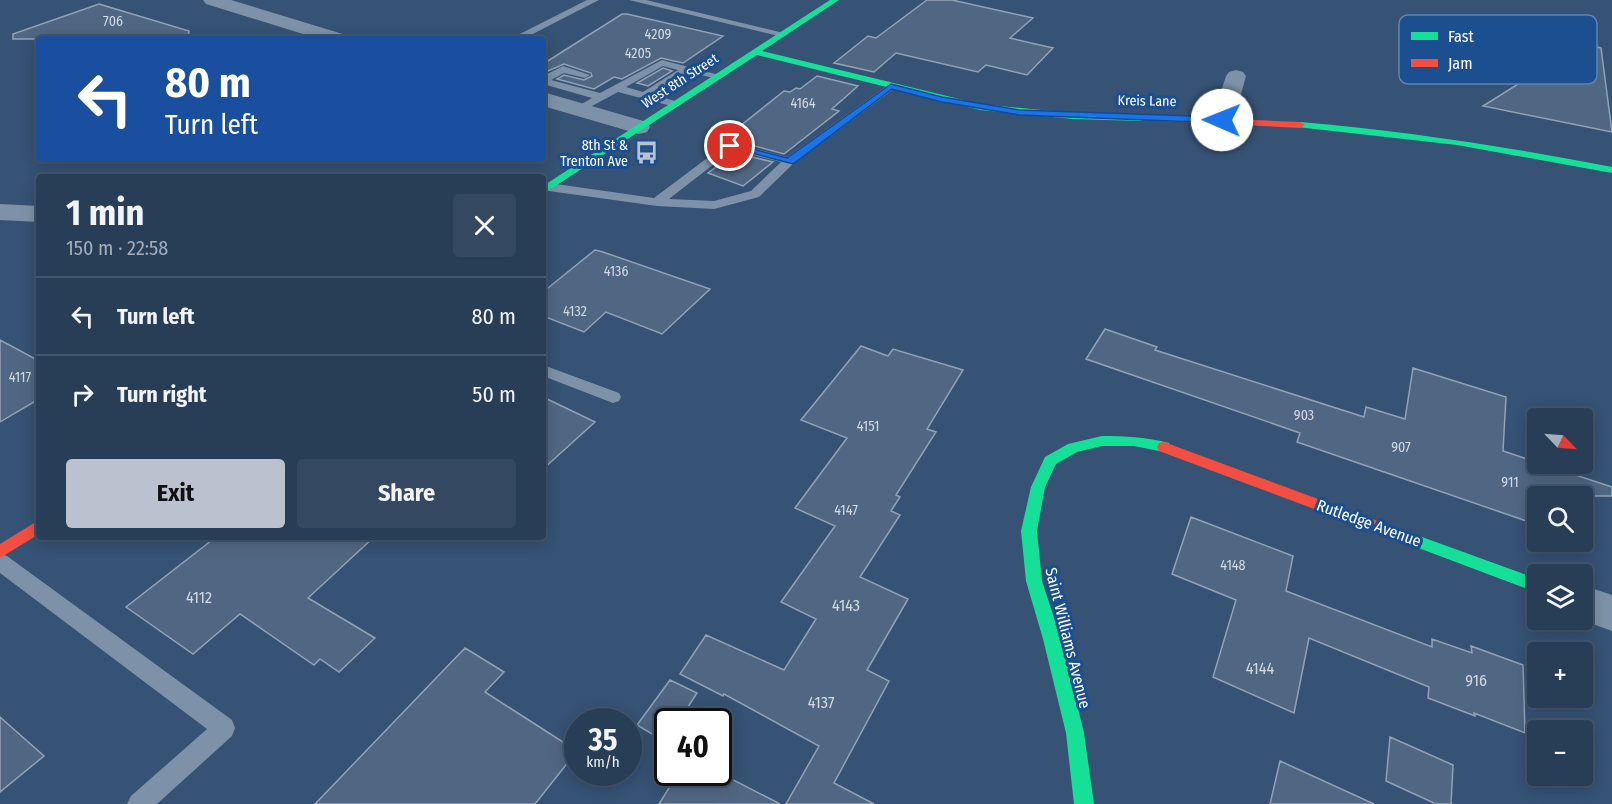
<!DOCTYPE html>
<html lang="en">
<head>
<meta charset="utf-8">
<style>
  :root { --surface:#283e57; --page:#344961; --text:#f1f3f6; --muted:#a5aeba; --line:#44576d; --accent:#b9c2ce }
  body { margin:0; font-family:"Fira Sans Condensed",sans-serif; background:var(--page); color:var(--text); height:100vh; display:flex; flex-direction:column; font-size:22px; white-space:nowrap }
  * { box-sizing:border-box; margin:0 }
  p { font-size:20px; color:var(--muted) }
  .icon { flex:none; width:33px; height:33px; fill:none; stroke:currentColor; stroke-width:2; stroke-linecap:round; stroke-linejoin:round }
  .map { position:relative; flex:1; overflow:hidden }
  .details { position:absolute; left:36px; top:174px; width:510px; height:366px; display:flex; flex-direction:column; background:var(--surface); border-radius:6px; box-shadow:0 3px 15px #0003,0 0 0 2px var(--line) }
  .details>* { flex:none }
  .hud { position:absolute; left:36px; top:36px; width:510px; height:126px; border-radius:6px; box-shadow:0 3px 15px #0003,0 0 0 2px var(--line); background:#1a4fa0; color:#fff; overflow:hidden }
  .needle { width:39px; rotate:115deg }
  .fabs { position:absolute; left:1527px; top:408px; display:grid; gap:12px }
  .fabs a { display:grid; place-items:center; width:66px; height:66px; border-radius:6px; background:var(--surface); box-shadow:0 3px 15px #0003,0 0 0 2px var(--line); font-size:30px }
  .speed { position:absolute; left:564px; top:708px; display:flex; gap:12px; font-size:30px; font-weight:700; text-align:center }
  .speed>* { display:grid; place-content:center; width:78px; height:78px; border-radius:50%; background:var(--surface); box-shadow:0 3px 15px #0003,0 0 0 2px var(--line); line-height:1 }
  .speed small { font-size:15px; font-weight:400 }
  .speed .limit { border:3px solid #111; border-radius:9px; background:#fff; color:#111 }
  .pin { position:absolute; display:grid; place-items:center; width:51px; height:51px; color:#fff; margin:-26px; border:3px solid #fff; border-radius:50%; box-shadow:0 2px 6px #0007 }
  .me { position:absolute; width:66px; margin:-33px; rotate:271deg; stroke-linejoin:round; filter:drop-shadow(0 0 4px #0008) }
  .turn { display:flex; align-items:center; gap:21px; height:126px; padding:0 30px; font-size:27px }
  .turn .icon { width:78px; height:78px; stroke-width:2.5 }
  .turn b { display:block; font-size:42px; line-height:51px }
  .round { display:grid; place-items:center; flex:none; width:63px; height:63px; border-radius:6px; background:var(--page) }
  .headline { display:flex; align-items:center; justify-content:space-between; height:102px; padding:0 30px }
  h1 { font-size:36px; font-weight:700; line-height:45px }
  .button { display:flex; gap:12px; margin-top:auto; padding:12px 30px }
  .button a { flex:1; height:69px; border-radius:6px; background:var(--accent); color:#111; font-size:24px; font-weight:700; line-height:69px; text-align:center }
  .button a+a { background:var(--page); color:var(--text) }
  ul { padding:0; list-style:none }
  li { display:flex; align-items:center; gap:18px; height:78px; padding:0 30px; border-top:2px solid var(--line) }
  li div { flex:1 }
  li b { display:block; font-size:22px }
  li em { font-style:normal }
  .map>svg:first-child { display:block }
  .building { fill:#506783; stroke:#92a2b6; stroke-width:1.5 }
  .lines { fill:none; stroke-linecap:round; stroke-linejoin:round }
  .lane { fill:#7d92a8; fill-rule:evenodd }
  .street { fill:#7d92a8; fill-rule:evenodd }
  .fast { fill:#16e098; fill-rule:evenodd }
  .jam { fill:#f24e42; fill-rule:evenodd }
  .route { fill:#1a73e8; stroke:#114b97; stroke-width:1.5 }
  .labels { text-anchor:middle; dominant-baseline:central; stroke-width:6; stroke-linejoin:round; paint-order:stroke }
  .number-label { font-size:14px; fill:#d3d9e0 }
  .far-street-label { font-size:14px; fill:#fff; stroke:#1b4f8f }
  .far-poi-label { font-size:14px; fill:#fff; stroke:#1b4f8f; text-anchor:end }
  .street-label { font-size:16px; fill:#fff; stroke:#1b4f8f }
  .near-number-label { font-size:16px; fill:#d3d9e0 }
  .key { fill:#1b4f8f; stroke:#5f84b1; stroke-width:1.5 }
  .key-label { font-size:16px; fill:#fff }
</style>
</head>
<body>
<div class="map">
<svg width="1612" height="804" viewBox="0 0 1612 804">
  <rect width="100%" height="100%" fill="#365274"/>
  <path class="building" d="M927 0H952L1033 18 1010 38 1053 48 1027 75 986 65 978 72 896 53 874 72 834 63 868 36 876 38Z
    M99 4 189 31 188 39H13V34Z
    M622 14H627L723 36 683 63 661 58 622 79 614 77 594 89 557 79 564 75 584 80 592 76 591 73 564 64 543 73V64Z
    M1584 43 1601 48 1612 132 1483 106Z
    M663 68 672 71 648 86 637 83Z
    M817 76 858 86 832 109 839 111 784 154 747 144 753 140 730 134 784 91 790 92 796 88 800 89Z
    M735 153 773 162 743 186 708 173Z
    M595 250 603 252 710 289 662 334 606 312 584 332 543 316V292Z
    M1105 329 1157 347 1155 350 1364 417 1366 407 1405 419 1413 368 1506 397 1503 451 1612 487V496H1538V525L1297 442 1300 433 1086 359Z
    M0 340 39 361V399L0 422Z
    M861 346 888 356 893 349 963 370 927 429 936 432 896 495 900 497 891 511 900 515 860 577 908 599 867 670 889 681 834 783 874 804H786L819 746 724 694 723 696 680 674 706 635 784 670 816 619 781 602 835 526 795 508 847 438 801 420Z
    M543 397 595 422 543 469Z
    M1191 517 1293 556 1286 591 1432 647V639L1472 653 1471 646 1523 665 1525 733 1474 713 1475 716 1428 698 1429 687 1309 638 1294 713 1213 677 1236 600 1172 574Z
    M216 537H374L308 598 375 638 339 672 320 659 314 665 240 614 193 654 126 607Z
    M465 648 504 672 485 692 577 751 535 804H315Z
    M670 680 697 693 678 722H668V737L664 741 637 725Z
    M0 717 44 756 0 792Z
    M1390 737 1453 765 1451 804H1436L1386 781Z
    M1280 761 1374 804H1270Z
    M679 772H718L780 804H659Z"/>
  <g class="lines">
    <path class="lane" d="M587 0H599L523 39H510Z
      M629 0H646L788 34 783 37Z
      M662 60 723 76 718 79 688 72 653 95 679 102V106L675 107 618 92 579 113 575 112V108L592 98 543 84V76L563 66 590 75 585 78 564 73 551 80 600 93ZM663 66 678 70 643 92 626 87Z
      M891 83 896 86 895 88 793 164 759 197 714 209 657 206 549 191 543 187 549 183 654 198 726 144 730 142 787 157ZM732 150 781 162 751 191 714 201 669 199Z
      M543 365 619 393 621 397 619 401 613 403 543 376Z
      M0 554 7 556 232 720 235 728 232 736 157 804H127L131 796 207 729 0 573Z"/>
    <path class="street" d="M203 0H231L346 35 349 39H319L206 4Z
      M1236 70 1243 72 1246 76 1234 120 1231 125 1223 127 1215 125 1212 120 1226 76 1229 72Z
      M543 92 647 122 650 127 647 132 639 134 543 106Z
      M0 204 39 206V222L0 220Z
      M1582 585 1612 595V631L1582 620Z"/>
    <path class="fast" d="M830 0H839L762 51 980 104 1073 113 1141 115 1146 118 1141 121 1073 119 980 110 757 55 543 194V186Z
      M1300 122C1405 131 1509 147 1612 167V173L1457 145 1297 127V123Z
      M1102 436C1125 436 1147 437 1169 443L1171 447 1169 451 1164 452 1134 446H1102L1077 452 1056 464 1045 487 1037 531 1042 581 1061 639 1084 733 1094 804H1074L1066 733 1043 639 1026 581 1021 531 1031 487 1045 457 1068 444Z
      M1389 525 1538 579V593L1384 535 1381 531 1384 527Z"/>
    <path class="jam" d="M1141 115 1300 122 1305 125 1300 128 1138 120 1136 118Z
      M1164 442 1394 527 1397 531 1394 535 1389 537 1384 535 1159 451 1157 447 1159 443Z
      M39 520V534L0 558V544Z"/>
  </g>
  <path class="route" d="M891 84 942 97 1019 110 1222 117 1227 120 1222 123 1019 115 942 102 892 89 793 164 725 146 730 143 787 158Z"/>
  <defs>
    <symbol id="bus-bare" viewBox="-9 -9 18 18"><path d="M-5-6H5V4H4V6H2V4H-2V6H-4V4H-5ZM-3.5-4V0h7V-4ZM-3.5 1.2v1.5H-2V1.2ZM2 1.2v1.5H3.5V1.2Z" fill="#b9c2ce" stroke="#1b4f8f" stroke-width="2.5" paint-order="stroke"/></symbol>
  </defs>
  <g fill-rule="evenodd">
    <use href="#bus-bare" x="630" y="136" width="33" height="33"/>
  </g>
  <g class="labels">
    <g class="number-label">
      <text x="113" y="21">706</text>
      <text x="658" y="34">4209</text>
      <text x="638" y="53">4205</text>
      <text x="803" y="103">4164</text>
      <text x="616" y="271">4136</text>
      <text x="575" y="311">4132</text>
      <text x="20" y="377">4117</text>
      <text x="1304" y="415">903</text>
      <text x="868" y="426">4151</text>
      <text x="1401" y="447">907</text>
      <text x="1510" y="482">911</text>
      <text x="846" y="510">4147</text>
      <text x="1233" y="565">4148</text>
    </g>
    <g class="far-street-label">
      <text transform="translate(680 81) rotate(-33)">West 8th Street</text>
      <text transform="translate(1147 101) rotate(1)">Kreis Lane</text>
    </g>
    <g class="far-poi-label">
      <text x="628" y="145">8th St &amp;<tspan x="628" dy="16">Trenton Ave</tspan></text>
    </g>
    <g class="street-label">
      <text transform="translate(1369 523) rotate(20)">Rutledge Avenue</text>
      <text transform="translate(1068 638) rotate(76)">Saint Williams Avenue</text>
    </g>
    <g class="near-number-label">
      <text x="199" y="597">4112</text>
      <text x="846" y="605">4143</text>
      <text x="1260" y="668">4144</text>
      <text x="1476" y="680">916</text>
      <text x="821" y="702">4137</text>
    </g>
  </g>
  <rect x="1399" y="15" width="198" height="69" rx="9" class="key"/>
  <rect x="1411" y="32" width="27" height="8" fill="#16e098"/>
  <rect x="1411" y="59" width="27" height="8" fill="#f24e42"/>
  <g class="key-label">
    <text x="1448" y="42">Fast</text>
    <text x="1448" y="69">Jam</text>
  </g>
</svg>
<div class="fabs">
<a><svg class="needle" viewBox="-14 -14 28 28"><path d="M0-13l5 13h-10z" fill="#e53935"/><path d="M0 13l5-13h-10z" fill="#a5aeba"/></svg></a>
<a><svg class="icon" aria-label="search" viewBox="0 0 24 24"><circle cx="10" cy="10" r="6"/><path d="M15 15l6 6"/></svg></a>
<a><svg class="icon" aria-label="layers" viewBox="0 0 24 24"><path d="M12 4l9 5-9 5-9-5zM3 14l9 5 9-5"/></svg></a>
<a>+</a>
<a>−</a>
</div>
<div class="speed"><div>35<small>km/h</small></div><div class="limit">40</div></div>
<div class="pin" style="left:730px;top:146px;background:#d93025"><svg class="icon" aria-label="arrive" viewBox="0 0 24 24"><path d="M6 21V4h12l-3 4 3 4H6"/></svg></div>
<svg class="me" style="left:1222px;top:120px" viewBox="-20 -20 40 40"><circle r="19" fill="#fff"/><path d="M0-13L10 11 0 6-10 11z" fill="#1a73e8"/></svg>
<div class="hud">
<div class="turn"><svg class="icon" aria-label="left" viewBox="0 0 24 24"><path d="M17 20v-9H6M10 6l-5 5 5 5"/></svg><div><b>80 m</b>Turn left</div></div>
</div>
<section class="details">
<div class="headline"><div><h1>1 min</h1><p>150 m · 22:58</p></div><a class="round"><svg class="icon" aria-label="close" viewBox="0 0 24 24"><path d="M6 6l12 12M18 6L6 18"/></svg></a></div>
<ul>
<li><svg class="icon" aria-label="left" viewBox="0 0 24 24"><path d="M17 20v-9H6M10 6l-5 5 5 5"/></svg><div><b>Turn left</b></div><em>80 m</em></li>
<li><svg class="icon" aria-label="right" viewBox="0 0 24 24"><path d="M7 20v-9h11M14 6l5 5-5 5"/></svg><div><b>Turn right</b></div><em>50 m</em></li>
</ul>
<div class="button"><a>Exit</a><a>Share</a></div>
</section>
</div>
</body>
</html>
